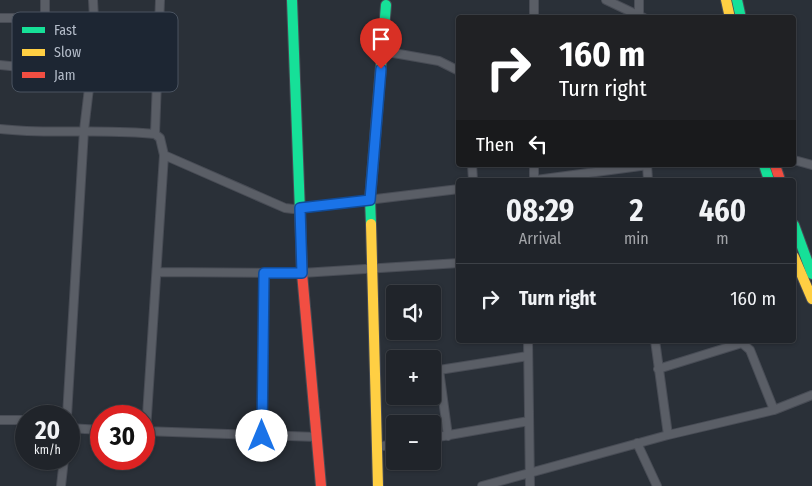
<!DOCTYPE html>
<html lang="en">
<head>
<meta charset="utf-8">
<style>
  :root { --surface:#20242a; --page:#282c32; --text:#f1f3f6; --muted:#a2a4a8; --line:#3d4147 }
  body { margin:0; font-family:"Fira Sans Condensed",sans-serif; background:var(--page); color:var(--text); height:100vh; display:flex; flex-direction:column; font-size:19px; white-space:nowrap }
  * { box-sizing:border-box; margin:0 }
  p { font-size:16px; color:var(--muted) }
  .icon { flex:none; width:28px; height:28px; fill:none; stroke:currentColor; stroke-width:2; stroke-linecap:round; stroke-linejoin:round }
  .map { position:relative; flex:1; overflow:hidden }
  .sheet { position:absolute; left:456px; top:178px; width:340px; height:165px; display:flex; flex-direction:column; background:var(--surface); border-radius:5px; box-shadow:0 1px 4px #0004,0 0 0 1px var(--line) }
  .sheet>* { flex:none }
  .hud { position:absolute; left:456px; top:15px; width:340px; height:152px; border-radius:5px; box-shadow:0 1px 4px #0004,0 0 0 1px var(--line); background:#202124; color:#fff; overflow:hidden }
  .tools { position:absolute; left:386px; top:285px; display:grid; gap:10px }
  .tools a { display:grid; place-items:center; width:55px; height:55px; border-radius:5px; background:var(--surface); box-shadow:0 1px 4px #0004,0 0 0 1px var(--line); font-size:25px }
  .speed { position:absolute; left:15px; top:405px; display:flex; gap:10px; font-size:25px; font-weight:700; text-align:center }
  .speed>* { display:grid; place-content:center; width:65px; height:65px; border-radius:50%; background:var(--surface); box-shadow:0 1px 4px #0004,0 0 0 1px var(--line); line-height:1 }
  .speed small { font-size:12px; font-weight:400 }
  .speed .limit { border:8px solid #d22; background:#fff; color:#111 }
  .pin { position:absolute; display:grid; place-items:center; width:42px; height:42px; color:#fff; margin:-51px -21px; border-radius:50% 50% 50% 0; rotate:-45deg; box-shadow:0 0 5px #0007 }
  .pin .icon { rotate:45deg }
  .me { position:absolute; width:55px; margin:-28px; rotate:0deg; stroke-linejoin:round; filter:drop-shadow(0 0 4px #0008) }
  .turn { display:flex; align-items:center; gap:18px; height:105px; padding:0 20px; font-size:22px }
  .turn .icon { width:65px; height:65px; stroke-width:2.5 }
  .turn b { display:block; font-size:35px; line-height:42px }
  .then { display:flex; align-items:center; height:48px; padding:0 20px; background:#0003; gap:10px; font-size:19px }
  .eta { display:flex; justify-content:space-evenly; align-items:center; height:85px; text-align:center }
  .eta b { font-size:30px; font-weight:700; line-height:35px }
  ul { padding:0; list-style:none }
  li { display:flex; align-items:center; gap:15px; height:70px; padding:0 20px; border-top:1px solid var(--line) }
  li div { flex:1 }
  li b { display:block; font-size:19px }
  li em { font-style:normal }
  .map>svg:first-child { display:block }
  .lines { fill:none; stroke-linecap:round; stroke-linejoin:round }
  .street-casing { stroke:#484c55; stroke-width:10 }
  .fast-casing { stroke:#484c55; stroke-width:12 }
  .slow-casing { stroke:#484c55; stroke-width:12 }
  .jam-casing { stroke:#484c55; stroke-width:12 }
  .street { stroke:#5a5e66; stroke-width:8 }
  .fast { stroke:#16e098; stroke-width:10 }
  .slow { stroke:#ffcf43; stroke-width:10 }
  .jam { stroke:#f24e42; stroke-width:10 }
  .route-casing { stroke:#114b97; stroke-width:12 }
  .route { stroke:#1a73e8; stroke-width:9 }
  .key { fill:#1d2633; stroke:#4a5360; stroke-width:1 }
  .key-label { font-size:14px; fill:#b4bcc9 }
</style>
</head>
<body>
<div class="map">
<svg width="812" height="486" viewBox="0 0 812 486">
  <rect width="100%" height="100%" fill="#2a3038"/>
  <g class="lines">
    <defs>
      <path id="street" d="M534 0V18
        M606 0 644 18
        M639 0V18
        M0 18H42L45 14V0
        M382 51 439 61 459 71
        M0 65 68 72
        M0 129C51 135 103 128 155 134
        M164 155 285 208 293 209 459 189
        M794 160 812 165
        M472 165 473 180
        M534 165V180
        M647 165 648 180
        M536 180 648 165
        M157 272 302 273 459 263
        M528 340 530 486
        M655 340 668 435
        M658 369 742 343 750 350 774 410
        M67 416 84 130 95 38 93 0
        M0 420H26
        M69 428 101 430
        M144 431 317 437
        M146 431 164 155 160 138 155 134 160 0
        M262 436 264 273
        M448 436 439 370 528 356
        M432 438 529 421
        M637 443 657 486
        M377 447 395 444
        M61 486 64 459
        M482 486 668 435 774 410 812 395"/>
      <path id="fast" d="M292 0 300 212
        M737 0 741 18
        M764 165 769 180
        M371 224 370 199 386 5
        M794 225 812 274"/>
      <path id="slow" d="M726 0 730 18
        M371 224 378 486
        M794 257 812 299"/>
      <path id="jam" d="M775 165 780 180
        M300 212 302 273 321 486"/>
    </defs>
    <use href="#street" class="street-casing"/>
    <use href="#fast" class="fast-casing"/>
    <use href="#slow" class="slow-casing"/>
    <use href="#jam" class="jam-casing"/>
    <use href="#street" class="street"/>
    <use href="#fast" class="fast"/>
    <use href="#slow" class="slow"/>
    <use href="#jam" class="jam"/>
  </g>
  <g class="lines">
    <defs>
      <path id="route" d="M262 436 264 273H302L300 208 370 200 381 69"/>
    </defs>
    <use href="#route" class="route-casing"/>
    <use href="#route" class="route"/>
  </g>
  <rect x="12" y="12" width="166" height="80" rx="8" class="key"/>
  <rect x="22" y="27" width="23" height="6" fill="#16e098"/>
  <rect x="22" y="49" width="23" height="7" fill="#ffcf43"/>
  <rect x="22" y="72" width="23" height="6" fill="#f24e42"/>
  <g class="key-label">
    <text x="54" y="35">Fast</text>
    <text x="54" y="57">Slow</text>
    <text x="54" y="80">Jam</text>
  </g>
</svg>
<div class="tools">
<a><svg class="icon" aria-label="sound" viewBox="0 0 24 24"><path d="M4 9h4l5-4v14l-5-4H4zM17 9q2 3 0 6"/></svg></a>
<a>+</a>
<a>−</a>
</div>
<div class="speed"><div>20<small>km/h</small></div><div class="limit">30</div></div>
<div class="pin" style="left:381px;top:69px;background:#d93025"><svg class="icon" aria-label="arrive" viewBox="0 0 24 24"><path d="M6 21V4h12l-3 4 3 4H6"/></svg></div>
<svg class="me" style="left:262px;top:436px" viewBox="-20 -20 40 40"><circle r="19" fill="#fff"/><path d="M0-13L10 11 0 6-10 11z" fill="#1a73e8"/></svg>
<div class="hud">
<div class="turn"><svg class="icon" aria-label="right" viewBox="0 0 24 24"><path d="M7 20v-9h11M14 6l5 5-5 5"/></svg><div><b>160 m</b>Turn right</div></div>
<div class="then">Then<svg class="icon" aria-label="left" viewBox="0 0 24 24"><path d="M17 20v-9H6M10 6l-5 5 5 5"/></svg></div>
</div>
<section class="sheet">
<div class="eta">
<div><b>08:29</b><p>Arrival</p></div>
<div><b>2</b><p>min</p></div>
<div><b>460</b><p>m</p></div>
</div>
<ul>
<li><svg class="icon" aria-label="right" viewBox="0 0 24 24"><path d="M7 20v-9h11M14 6l5 5-5 5"/></svg><div><b>Turn right</b></div><em>160 m</em></li>
</ul>
</section>
</div>
</body>
</html>
